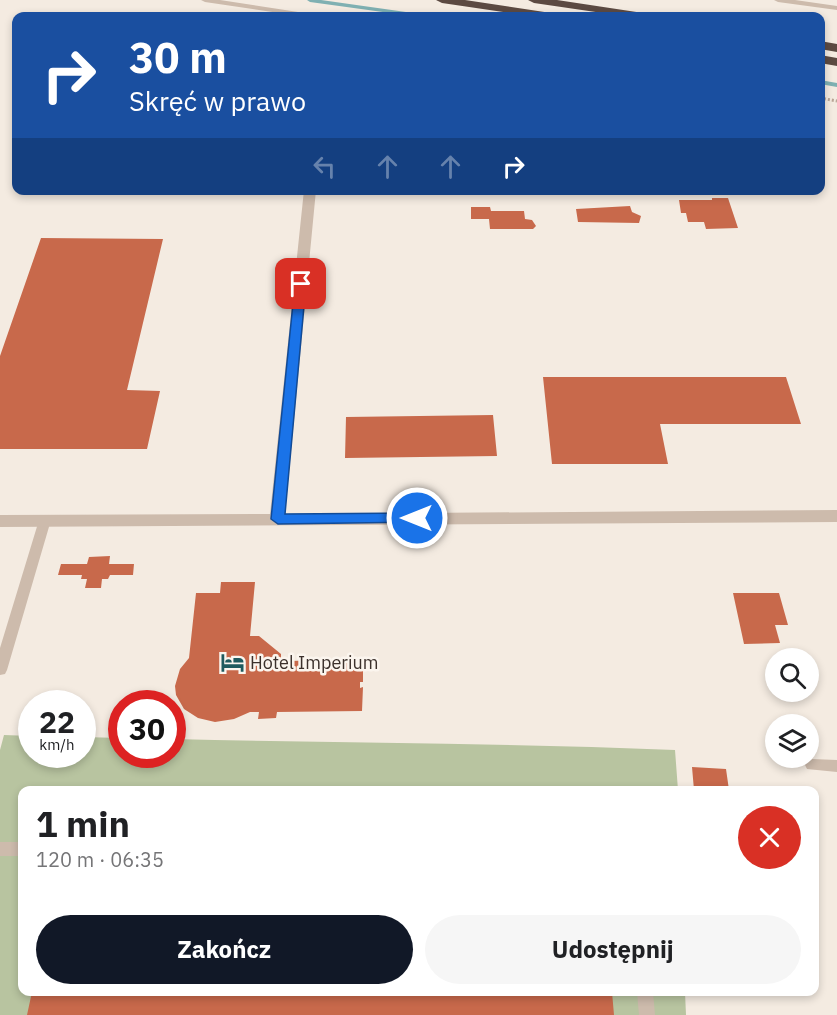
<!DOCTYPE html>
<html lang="pl">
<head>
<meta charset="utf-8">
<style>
  :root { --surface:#fff; --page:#f6f6f6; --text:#202124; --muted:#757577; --accent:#111827 }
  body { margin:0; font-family:"IBM Plex Sans",sans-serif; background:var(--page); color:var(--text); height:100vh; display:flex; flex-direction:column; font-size:22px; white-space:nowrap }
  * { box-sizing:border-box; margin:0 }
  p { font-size:20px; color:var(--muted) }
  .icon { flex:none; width:33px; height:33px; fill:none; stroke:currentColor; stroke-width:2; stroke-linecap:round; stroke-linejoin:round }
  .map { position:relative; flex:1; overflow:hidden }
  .details { position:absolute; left:18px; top:786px; width:801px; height:210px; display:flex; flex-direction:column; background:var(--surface); border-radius:12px; box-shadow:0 3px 9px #0003 }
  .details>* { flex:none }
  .guide { position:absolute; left:12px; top:12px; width:813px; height:183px; border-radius:12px; box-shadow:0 3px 9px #0003; background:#1a4fa0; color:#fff; overflow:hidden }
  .fabs { position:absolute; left:765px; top:648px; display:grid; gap:12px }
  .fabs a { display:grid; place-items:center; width:54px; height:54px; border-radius:50%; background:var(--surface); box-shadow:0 3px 9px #0003; font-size:30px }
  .speed { position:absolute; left:18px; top:690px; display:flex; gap:12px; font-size:30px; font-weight:700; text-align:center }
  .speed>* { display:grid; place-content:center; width:78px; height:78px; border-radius:50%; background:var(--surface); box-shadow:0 3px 9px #0003; line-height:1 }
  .speed small { font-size:15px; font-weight:400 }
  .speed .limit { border:9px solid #d22; background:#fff; color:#111 }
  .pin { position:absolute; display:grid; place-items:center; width:51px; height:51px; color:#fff; margin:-26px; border-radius:12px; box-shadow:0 3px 9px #0006 }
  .me { position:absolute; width:66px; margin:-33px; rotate:270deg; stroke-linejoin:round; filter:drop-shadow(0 0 4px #0008) }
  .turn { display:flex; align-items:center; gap:21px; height:126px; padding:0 18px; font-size:27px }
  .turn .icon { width:78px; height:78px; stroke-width:2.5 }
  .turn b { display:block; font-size:42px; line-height:51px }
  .lanes { display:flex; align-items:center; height:57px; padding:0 18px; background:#0003; justify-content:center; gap:30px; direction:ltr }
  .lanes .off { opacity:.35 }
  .round { display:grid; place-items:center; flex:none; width:63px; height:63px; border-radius:32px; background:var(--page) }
  .summary { display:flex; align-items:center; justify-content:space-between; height:102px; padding:0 18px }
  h1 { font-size:36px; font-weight:800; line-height:45px }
  .primary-button { display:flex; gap:12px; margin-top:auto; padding:12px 18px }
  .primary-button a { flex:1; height:69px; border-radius:36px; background:var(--accent); color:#fff; font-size:24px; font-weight:800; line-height:69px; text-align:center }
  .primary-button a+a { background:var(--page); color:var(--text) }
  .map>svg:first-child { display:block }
  .green { fill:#b8c4a0 }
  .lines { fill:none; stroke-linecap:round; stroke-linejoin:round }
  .stream { fill:#7fb0b2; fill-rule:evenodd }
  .building { fill:#c8694b }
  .path { stroke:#b9a596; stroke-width:3; stroke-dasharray:2 2; stroke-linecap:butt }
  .service { fill:#cdbbac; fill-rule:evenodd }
  .minor { fill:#cdbbac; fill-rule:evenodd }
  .motorway { fill:#5c4a42; fill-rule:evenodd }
  .route { fill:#1a73e8; stroke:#114b97; stroke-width:1.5 }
  .labels { text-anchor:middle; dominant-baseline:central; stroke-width:5; stroke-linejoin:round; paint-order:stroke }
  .poi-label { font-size:18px; fill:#3b302b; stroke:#fbf5ee; text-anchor:start }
</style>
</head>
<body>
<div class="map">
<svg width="837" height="1015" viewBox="0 0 837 1015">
  <rect width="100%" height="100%" fill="#f4ebe1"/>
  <path class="green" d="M4 735 31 736 32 754H82L83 737 121 738 122 754H172L173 739C340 743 508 743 675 750L678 790H22V992H685L686 1015H0V750Z"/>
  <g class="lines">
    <path class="stream" d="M307 0H321L420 14 423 16H412L310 2Z
      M820 80 837 83V87L820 84Z"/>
  </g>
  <path class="building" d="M57 190H92V193H56Z
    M712 198H728L738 228 706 229 704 222H688L686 213H681L679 200H712Z
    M630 206 632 212 641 216 639 223 578 222 576 209Z
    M471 207H490L491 211H524L525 219 532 220 536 226 533 229H490L489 219H471Z
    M41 238 163 239 127 390 160 391 147 449H0V356Z
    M543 377H786L801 424H660L668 464H552Z
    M493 415 497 456 345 458 346 417Z
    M110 556 109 564H134L133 575H110L108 579H102L101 588H85L87 579H81L82 575H58L61 564H87L89 557Z
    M221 582H255L250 636H259L281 654V661L363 660V682H360V688L363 687 362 711 277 712 276 718 258 719 259 712H250L234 719 215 722 198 718 184 709 176 695 175 686 180 669 189 658 196 593H220Z
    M733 593H779L788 625H775L780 643 744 644Z
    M692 767 726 769 729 790H694Z
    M32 992H612L614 1015H27Z"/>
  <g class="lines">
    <path class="path" d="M820 98 837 101"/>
    <path class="service" d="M201 0H220L311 14 315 16H299L205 2Z
      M774 0H795L837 6V10L778 2Z
      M45 516 51 520 7 670 5 674 0 675V648L39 520Z
      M812 759 837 760V772L807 769 805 765 807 761Z
      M0 842H22V856H0Z
      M637 992H653L655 1015H639Z"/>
    <path class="minor" d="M304 190H316L285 514 837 510V522L0 527V515L270 514Z"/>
    <path class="motorway" d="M436 0H465L551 13 557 16H531L442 3Z
      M528 0H557L643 13 649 16H623L534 3Z
      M820 41 837 44V52L820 49Z
      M820 55 837 58V66L820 63Z"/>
  </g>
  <path class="route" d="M301 281 306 284 285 514 417 513 424 518 422 522 278 524 271 519 295 284Z"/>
  <defs>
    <symbol id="hotel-bare" viewBox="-9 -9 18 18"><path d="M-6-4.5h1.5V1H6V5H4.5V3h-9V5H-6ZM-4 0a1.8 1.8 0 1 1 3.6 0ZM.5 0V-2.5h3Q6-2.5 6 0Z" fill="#1f5a5e" stroke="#fbf5ee" stroke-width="2.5" paint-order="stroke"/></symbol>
  </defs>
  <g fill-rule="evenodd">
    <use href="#hotel-bare" x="216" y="646" width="33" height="33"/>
  </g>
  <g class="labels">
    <g class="poi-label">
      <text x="250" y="662">Hotel Imperium</text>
    </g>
  </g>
</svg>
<div class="fabs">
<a><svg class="icon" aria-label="search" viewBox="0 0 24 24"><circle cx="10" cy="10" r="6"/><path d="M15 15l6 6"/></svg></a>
<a><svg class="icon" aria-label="layers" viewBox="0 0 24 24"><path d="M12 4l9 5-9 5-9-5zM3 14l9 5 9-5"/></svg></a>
</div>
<div class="speed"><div>22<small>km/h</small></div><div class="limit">30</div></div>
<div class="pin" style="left:301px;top:284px;background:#d93025"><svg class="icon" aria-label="arrive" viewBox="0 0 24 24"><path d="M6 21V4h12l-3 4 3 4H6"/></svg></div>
<svg class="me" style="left:417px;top:518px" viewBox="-20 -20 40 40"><circle r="17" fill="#1a73e8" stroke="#fff" stroke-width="3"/><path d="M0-11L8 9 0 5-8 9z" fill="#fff"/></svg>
<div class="guide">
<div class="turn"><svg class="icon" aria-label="right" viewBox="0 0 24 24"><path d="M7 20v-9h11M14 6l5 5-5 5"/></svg><div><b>30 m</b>Skręć w prawo</div></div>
<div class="lanes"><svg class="icon off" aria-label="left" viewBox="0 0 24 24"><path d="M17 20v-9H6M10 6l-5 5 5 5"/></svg><svg class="icon off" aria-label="ahead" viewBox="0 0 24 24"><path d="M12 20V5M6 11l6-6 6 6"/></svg><svg class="icon off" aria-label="ahead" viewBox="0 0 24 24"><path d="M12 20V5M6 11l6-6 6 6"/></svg><svg class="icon" aria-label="right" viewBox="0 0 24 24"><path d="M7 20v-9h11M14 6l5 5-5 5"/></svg></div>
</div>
<section class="details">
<div class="summary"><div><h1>1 min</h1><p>120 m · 06:35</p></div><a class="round" style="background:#d93025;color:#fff"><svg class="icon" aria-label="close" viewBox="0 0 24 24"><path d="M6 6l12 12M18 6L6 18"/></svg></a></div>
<div class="primary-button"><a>Zakończ</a><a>Udostępnij</a></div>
</section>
</div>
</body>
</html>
